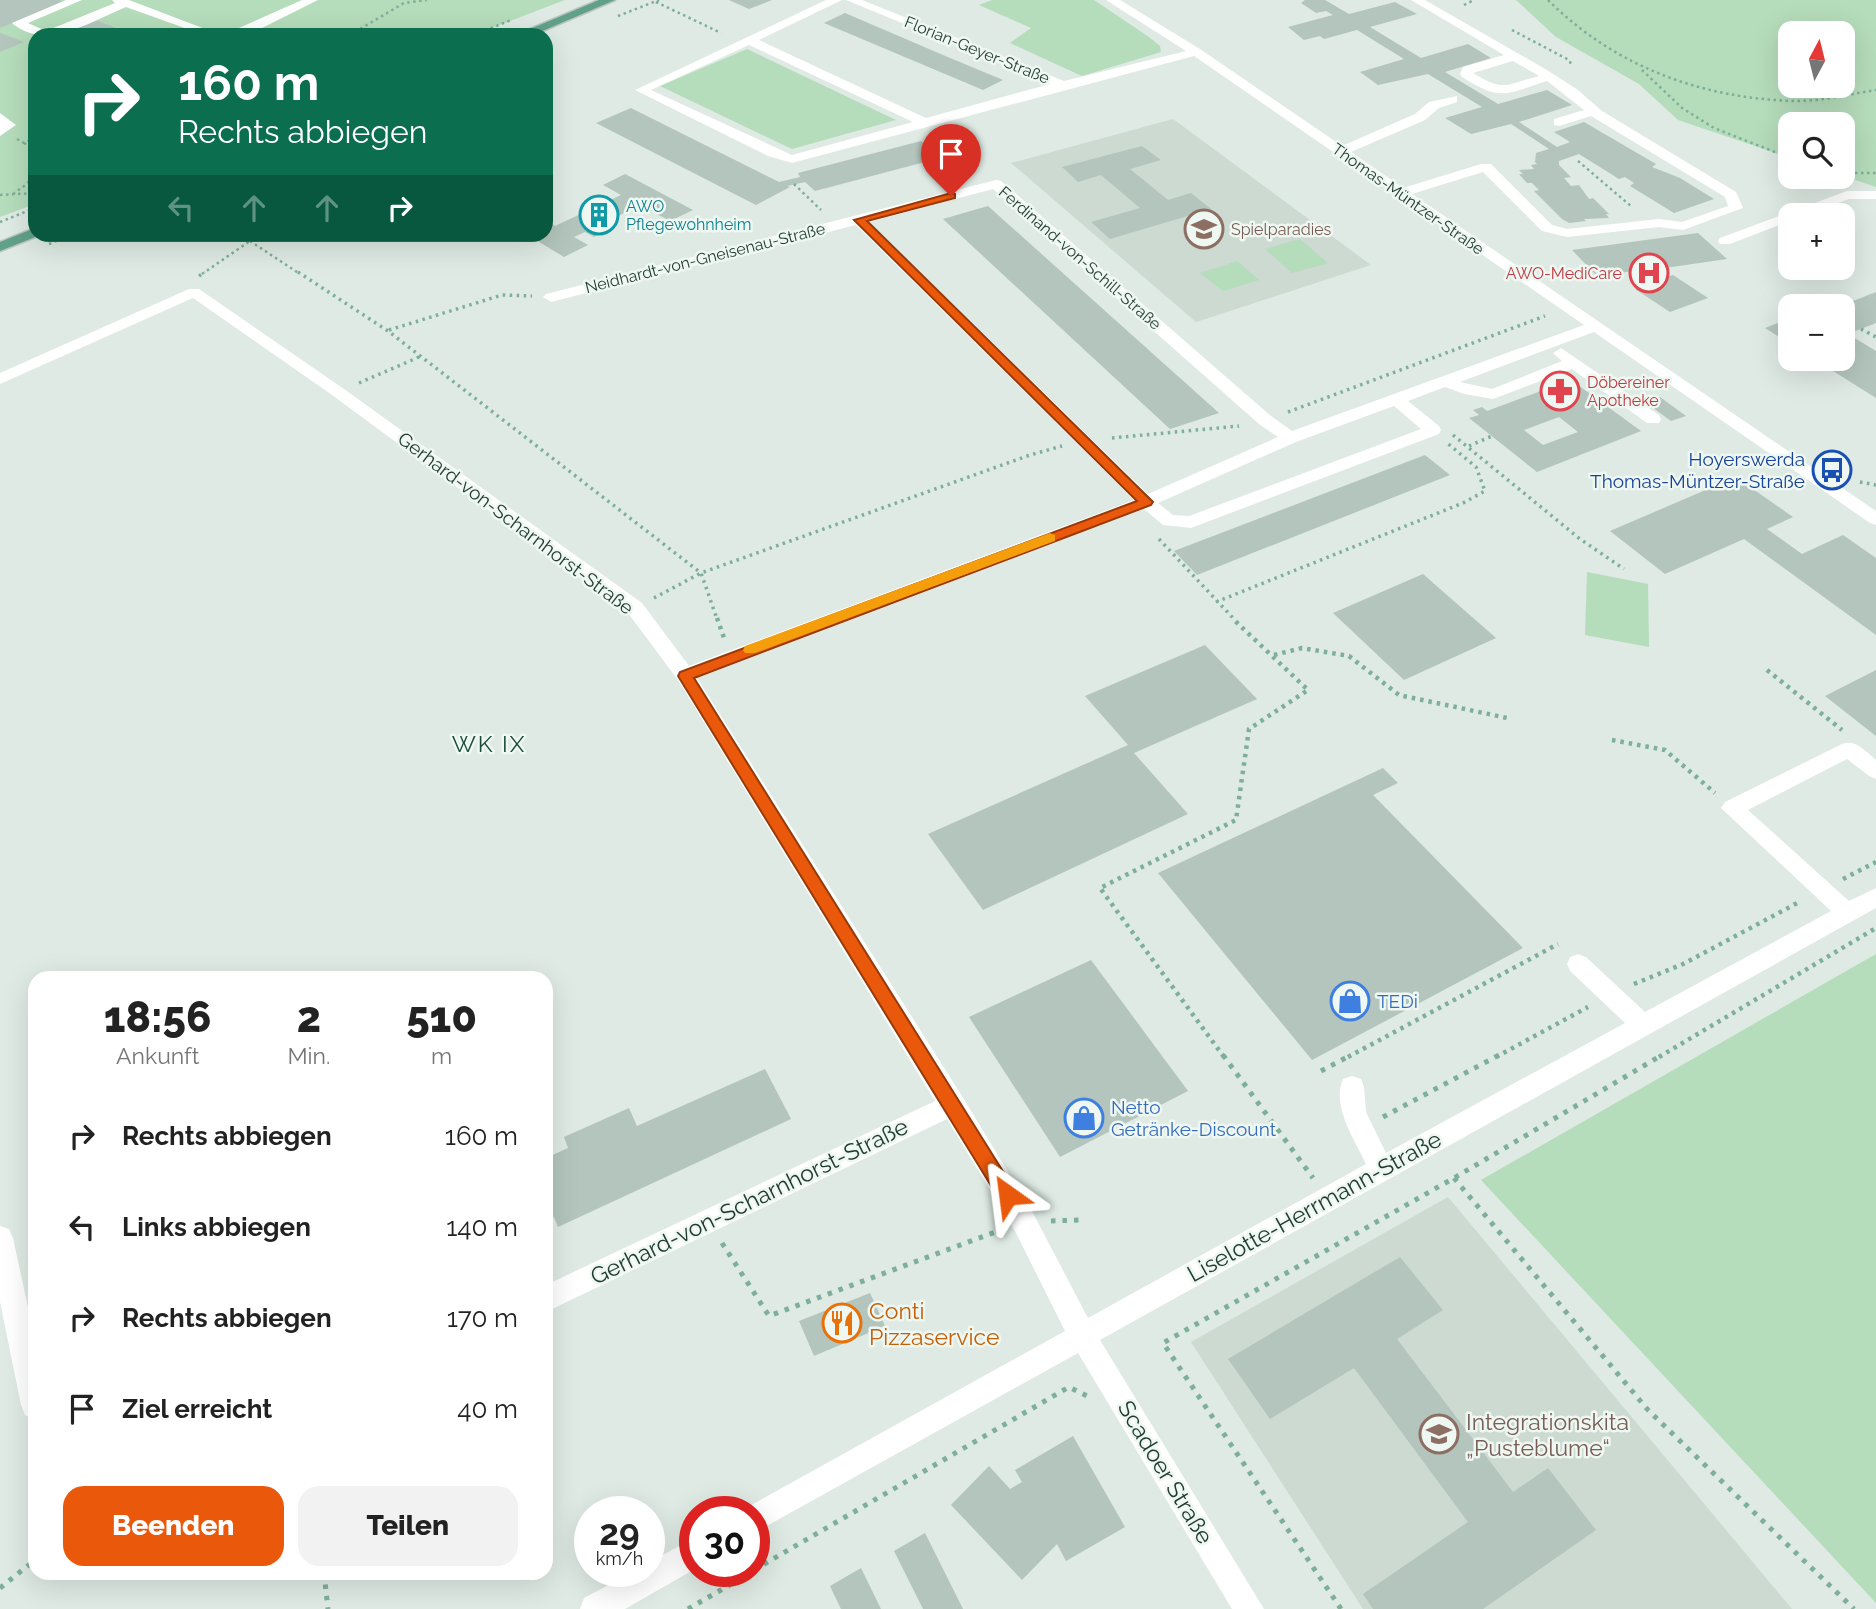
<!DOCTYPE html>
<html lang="de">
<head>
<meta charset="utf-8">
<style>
  :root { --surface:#fff; --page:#f2f2f2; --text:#222; --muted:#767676; --accent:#ea580c }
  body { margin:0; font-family:Raleway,sans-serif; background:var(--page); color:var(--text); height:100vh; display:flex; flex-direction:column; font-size:26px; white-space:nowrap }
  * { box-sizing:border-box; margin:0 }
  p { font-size:23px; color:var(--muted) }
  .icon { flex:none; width:38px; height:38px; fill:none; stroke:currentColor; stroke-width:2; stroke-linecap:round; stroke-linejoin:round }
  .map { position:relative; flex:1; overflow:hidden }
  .details { position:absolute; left:28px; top:971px; width:525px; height:609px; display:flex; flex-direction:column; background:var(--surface); border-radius:21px; box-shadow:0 7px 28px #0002 }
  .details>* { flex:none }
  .banner { position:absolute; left:28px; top:28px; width:525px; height:214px; border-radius:21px; box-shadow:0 7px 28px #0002; background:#0b6e4f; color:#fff; overflow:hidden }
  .needle { width:46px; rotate:7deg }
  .fabs { position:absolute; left:1778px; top:21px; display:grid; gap:14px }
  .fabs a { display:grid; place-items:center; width:77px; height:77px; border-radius:14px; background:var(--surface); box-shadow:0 7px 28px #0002; font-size:35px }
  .speed { position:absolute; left:574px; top:1496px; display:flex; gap:14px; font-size:35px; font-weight:700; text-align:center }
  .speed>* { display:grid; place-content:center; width:91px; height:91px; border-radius:50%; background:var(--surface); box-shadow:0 7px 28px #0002; line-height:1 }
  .speed small { font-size:18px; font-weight:400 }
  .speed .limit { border:10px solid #d22; background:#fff; color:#111 }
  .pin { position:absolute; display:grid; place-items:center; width:60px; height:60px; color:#fff; margin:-72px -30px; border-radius:50% 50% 50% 0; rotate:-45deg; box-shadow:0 0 7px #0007 }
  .pin .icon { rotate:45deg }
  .me { position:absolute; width:77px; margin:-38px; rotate:329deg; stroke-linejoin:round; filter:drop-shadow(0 0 5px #0008) }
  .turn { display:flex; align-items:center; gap:24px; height:147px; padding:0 35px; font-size:32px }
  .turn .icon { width:91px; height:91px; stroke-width:2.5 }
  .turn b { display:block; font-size:49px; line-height:60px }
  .lanes { display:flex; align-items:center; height:66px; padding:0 35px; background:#0003; justify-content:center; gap:35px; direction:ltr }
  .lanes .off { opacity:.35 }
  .eta { display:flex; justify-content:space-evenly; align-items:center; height:119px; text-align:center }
  .eta b { font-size:42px; font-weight:800; line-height:49px }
  .action { display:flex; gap:14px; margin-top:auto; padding:14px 35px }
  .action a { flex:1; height:80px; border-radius:21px; background:var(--accent); color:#fff; font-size:28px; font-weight:800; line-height:80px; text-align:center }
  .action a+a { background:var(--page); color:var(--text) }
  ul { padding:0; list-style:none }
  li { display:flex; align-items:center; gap:21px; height:91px; padding:0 35px }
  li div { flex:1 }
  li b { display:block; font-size:26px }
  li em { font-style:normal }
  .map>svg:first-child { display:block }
  .built { fill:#ccdad2 }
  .green { fill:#b5dcbb; fill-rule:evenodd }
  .building { fill:#b3c5bc; fill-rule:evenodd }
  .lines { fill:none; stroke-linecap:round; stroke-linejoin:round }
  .major-casing { stroke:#bcc4c1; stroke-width:3 }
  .path-far3 { stroke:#7daf99; stroke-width:2.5; stroke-dasharray:2.5 3.5; stroke-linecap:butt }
  .path-far2 { stroke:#7daf99; stroke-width:3.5; stroke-dasharray:2.5 4.5; stroke-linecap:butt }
  .path-far1 { stroke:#7daf99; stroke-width:4.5; stroke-dasharray:3.5 5; stroke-linecap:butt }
  .path { stroke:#7daf99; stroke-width:5; stroke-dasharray:4.5 7; stroke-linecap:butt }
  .minor { fill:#fff; fill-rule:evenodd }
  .major { fill:#61a189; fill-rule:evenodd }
  .route { fill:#ea580c; stroke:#983908; stroke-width:2 }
  .slow { fill:#f59e0b }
  .labels { text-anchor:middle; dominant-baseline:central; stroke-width:5; stroke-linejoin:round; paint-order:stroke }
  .far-street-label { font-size:16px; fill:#1f3a2f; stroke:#eef7f1 }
  .far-culture-label { font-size:16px; fill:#0d838f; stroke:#eef7f1; text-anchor:start }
  .far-education-label { font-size:16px; fill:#785e54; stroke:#eef7f1; text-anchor:start }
  .far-health-label { font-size:16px; fill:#be3a42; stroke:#eef7f1; text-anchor:end }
  .transit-label { font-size:19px; fill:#164399; stroke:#eef7f1; text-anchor:end }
  .street-label { font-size:19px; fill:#1f3a2f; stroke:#eef7f1 }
  .shop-label { font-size:19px; fill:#366cbe; stroke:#eef7f1; text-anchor:start }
  .quarter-label { font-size:23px; letter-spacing:2px; fill:#1b4c3a; stroke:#eef7f1 }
  .near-street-label { font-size:23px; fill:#1f3a2f; stroke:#eef7f1 }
  .near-food-label { font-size:23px; fill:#c56008; stroke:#eef7f1; text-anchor:start }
  .near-education-label { font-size:23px; fill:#785e54; stroke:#eef7f1; text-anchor:start }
</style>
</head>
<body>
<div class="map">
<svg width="1876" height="1609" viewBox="0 0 1876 1609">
  <rect width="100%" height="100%" fill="#deeae3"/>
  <path class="built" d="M1173 119 1371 265 1196 322 1011 163Z
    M1448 1197 1792 1609H1363L1191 1342Z"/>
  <path class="green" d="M0 0H565L473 35H35V204L0 217Z
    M992 0H1094L1149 37 1160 46 1161 52 1082 76 1010 43 1031 28 979 5Z
    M1516 0H1876V187L1843 176V124H1790V158L1678 120 1639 84 1556 37ZM1790 33H1843V86H1790Z
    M747 49 896 120 792 149 660 86Z
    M1300 239 1328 263 1292 273 1265 249Z
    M1237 261 1259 280 1223 291 1200 273Z
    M1587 572 1648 584 1649 647 1585 635Z
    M1876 954V1603L1481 1180Z"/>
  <path class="building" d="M0 0H59L64 2 0 28Z
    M729 0H772L749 9Z
    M1305 0H1325L1349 14 1395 2 1417 14 1370 27 1421 58 1468 44 1491 58 1445 72 1498 104 1547 90 1572 105 1519 122 1557 147 1570 142 1554 132 1584 122 1656 164 1652 167 1680 178 1714 199 1674 213 1630 186 1634 183 1625 177 1619 179 1579 154 1559 161V165L1571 177 1564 178 1571 186 1579 185 1589 199 1593 198 1609 214H1606L1609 218 1584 219 1586 221 1569 223 1562 219 1534 191 1539 190 1532 183H1527L1519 174H1523L1519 170 1534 169 1531 165 1537 164 1535 162 1536 153 1549 149 1511 124 1471 134 1445 118 1482 107 1428 74 1378 85 1360 72 1404 59 1357 30 1324 39 1320 36 1304 40 1288 27 1333 15 1326 11 1316 13 1301 3Z
    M845 13 943 55 1003 80 983 90 824 23Z
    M96 20 123 31 113 35H60Z
    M0 33 24 42 0 52Z
    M631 108 779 182 800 177 798 173 921 141 940 158 815 191 805 182 787 186 790 187 756 205 596 123Z
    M1142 146 1161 160 1130 169 1168 200 1191 193 1211 209 1110 239 1091 222 1140 208 1101 175 1078 182 1062 167Z
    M625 174 693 210 670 221 640 205 610 220 618 225 594 237 585 232 574 237 588 245 564 257 526 234H546V221L555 226 621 195 603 185Z
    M988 206 1219 413 1170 429 943 219Z
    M1698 233 1727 259 1658 269 1666 277 1673 275 1708 298 1670 312 1635 289 1647 284 1634 271 1597 276 1572 250Z
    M1876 292V323L1848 334 1876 351V398L1814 359H1843V305Z
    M1790 318V344L1765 328Z
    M1571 380 1641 431 1537 472 1469 418 1479 415 1473 410 1482 407 1487 411ZM1559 417 1578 432 1543 445 1524 430Z
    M1660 397 1686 416 1671 421 1645 402Z
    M1425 455 1450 475 1197 575 1174 551Z
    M1736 477 1793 517 1767 529 1802 554 1843 535 1876 558V635L1744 539 1665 574 1610 531Z
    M1423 574 1496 638 1404 680 1333 613Z
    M1205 645 1257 699 1134 753 1188 814 983 910 928 834 1128 745 1085 696Z
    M1876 670V736L1825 696Z
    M1383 768 1398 783 1373 795 1523 948 1312 1060 1158 873Z
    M1091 960 1188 1091 1060 1157 969 1017Z
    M765 1069 791 1119 558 1227 554 1217 546 1221V1158L568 1148 564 1137 629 1108 637 1126Z
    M1400 1257 1443 1310 1397 1339 1513 1492 1548 1468 1596 1530 1483 1609H1373L1363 1594 1468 1522 1354 1368 1270 1419 1228 1359Z
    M870 1293 885 1326 814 1356 799 1321Z
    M1073 1436 1125 1527 1066 1561 1057 1544 1022 1580 951 1505 989 1466 1010 1489 1022 1482 1015 1470Z
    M925 1533 963 1609H923L894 1551Z
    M861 1568 881 1609H841L830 1586Z"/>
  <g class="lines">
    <defs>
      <path id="major" d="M599 0H615L533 35H516Z
        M35 228V234L40 235 0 251V242Z"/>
    </defs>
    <use href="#major" class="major-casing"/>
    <path class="path-far3" d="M1548 0C1614 66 1702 99 1796 101 1823 101 1850 94 1876 90
      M656 2 721 33
      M1464 5 1474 0
      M618 16 659 0
      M1512 30 1569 60 1571 64
      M350 35 404 3 427 0
      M474 35 511 20
      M1642 70 1682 108 1714 128 1790 158
      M17 139 24 143 35 138
      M24 143 35 149
      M1578 161 1632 207
      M1843 173H1876
      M794 184 821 210
      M13 194 27 184 35 173
      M0 195 35 193
      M0 222 35 208
      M250 241 300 274
      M49 244 73 234
      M202 274 250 241 238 234"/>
    <path class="path-far2" d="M298 272 388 331 701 573 717 619
      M199 276 205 272
      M1861 329 1876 337
      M389 330 502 295 532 296
      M359 383 419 357
      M1288 412 1545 316
      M1453 435 1580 539 1624 569
      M1112 438 1239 426
      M1469 446 1492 436
      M1860 482 1876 485
      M1159 539 1234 619
      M654 598 701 573 1030 455 1062 446
      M1216 602 1463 503 1485 491 1476 467 1446 442"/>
    <path class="path-far1" d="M717 618 724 638
      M1274 655 1302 648 1349 656 1399 695 1507 718
      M1767 670 1842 730
      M1612 740 1665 750 1715 793
      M1843 879 1876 862
      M1634 984 1683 964 1801 901
      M1224 1057 1100 888 1236 820 1249 729 1308 690 1232 618
      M1348 1057 1558 944
      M1496 1057 1588 1007
      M1659 1057 1876 928"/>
    <path class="path" d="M1223 1055 1313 1178
      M1321 1071 1351 1055
      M1383 1117 1499 1055
      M1454 1178 1648 1410 1854 1609
      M1051 1221 1081 1220
      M722 1243 769 1316 998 1231
      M754 1570 1069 1387 1087 1396
      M324 1573 328 1609
      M0 1588 35 1560
      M688 1609 752 1572
      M1341 1609 1163 1343 1454 1178 1662 1055"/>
    <path class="minor" d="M66 0H82L28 23 46 31 115 3 112 0H129L221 35H204L126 7C92 21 45 52 12 23Z
      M302 0H318L250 34 223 35Z
      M826 0H842L759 40 926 118 1050 84 846 0H862L1064 81 1186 51 1106 0H1120L1200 49 1342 146 1415 114 1429 102 1457 96V102L1439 108 1425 120 1351 152 1403 188 1481 164H1491L1552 225 1567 229 1659 219 1682 222 1728 206 1725 197 1591 116 1559 126 1554 125V119L1584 110 1547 81C1505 94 1501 102 1462 77L1460 74 1463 67 1504 55 1411 0H1425L1547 70 1578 90 1602 111 1736 192 1743 208 1683 230 1659 227 1567 237 1542 231 1483 172 1412 194 1876 511V525L1870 523 1594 332 1460 382 1492 389 1562 361 1553 353 1561 348 1659 415 1661 419 1659 423H1647L1572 369 1493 399 1464 394 1445 387 1408 401 1439 426 1441 430 1439 434 1191 528 1163 525 1144 509 697 678 962 1096 1033 1213 1088 1318 1366 1164C1355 1140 1331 1106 1343 1079L1352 1076 1361 1079 1364 1087 1366 1112 1386 1153 1625 1023 1570 971 1567 964 1570 957 1578 954 1586 957 1645 1012 1831 911 1721 808 1725 802 1842 744C1856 739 1865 751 1876 760V779L1869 776 1847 759 1748 810 1849 901 1876 888V908L1100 1340 1264 1609H1232L1078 1353 754 1533V1512H742L744 1509 1065 1331 1015 1231 947 1119 546 1312V1285L935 1101 678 680 628 613 332 395 193 298 0 384V373L189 289H199L344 389 642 603 689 666 1134 500 856 225 551 302 543 297 546 294 996 180 1001 181 1271 416 1292 431 1584 325 1194 56 792 163 768 156 635 90ZM749 45 913 122 792 155 651 90ZM1513 61 1539 76C1505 85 1504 92 1473 73ZM993 189 1259 424 1278 437 1148 494 869 222ZM1394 406 1421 429 1189 516 1173 515 1158 503 1296 442Z
      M0 113 16 125 0 136Z
      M1847 191H1876V199H1849L1805 215H1790V221L1730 244H1720L1718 241 1720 238Z
      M0 1226 9 1229 13 1238 35 1340V1419L25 1415 21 1405 0 1302Z
      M695 1538V1569L625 1609H580L584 1598 633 1572H649V1562Z"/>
    <use href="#major" class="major"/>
  </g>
  <path class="route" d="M951 193 955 194V198L867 221 1153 502 1151 505 694 678 1014 1189 1017 1195 1014 1202 1008 1204 1001 1202 678 676 680 672 1137 501 854 220Z"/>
  <path class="slow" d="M1050 533 1055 535V541L755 653H745L743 650 745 646Z"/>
  <defs>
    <symbol id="building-ring" viewBox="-11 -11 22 22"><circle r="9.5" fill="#eef7f1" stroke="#0f9aa8" stroke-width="1.5"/><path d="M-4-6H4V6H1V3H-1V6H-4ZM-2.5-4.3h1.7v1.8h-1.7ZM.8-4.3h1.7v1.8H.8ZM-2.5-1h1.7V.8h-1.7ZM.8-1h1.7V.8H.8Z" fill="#0f9aa8"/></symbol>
    <symbol id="school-ring" viewBox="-11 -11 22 22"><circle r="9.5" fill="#eef7f1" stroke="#8d6e63" stroke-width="1.5"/><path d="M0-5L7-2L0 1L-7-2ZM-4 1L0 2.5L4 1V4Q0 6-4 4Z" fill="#8d6e63"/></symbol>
    <symbol id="hospital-ring" viewBox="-11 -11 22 22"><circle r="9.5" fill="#eef7f1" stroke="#e0444e" stroke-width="1.5"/><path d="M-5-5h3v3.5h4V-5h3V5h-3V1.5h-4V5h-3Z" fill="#e0444e"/></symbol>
    <symbol id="pharmacy-ring" viewBox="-11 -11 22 22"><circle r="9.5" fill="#eef7f1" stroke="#e0444e" stroke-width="1.5"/><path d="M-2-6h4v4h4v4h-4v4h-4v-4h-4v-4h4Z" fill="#e0444e"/></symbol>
    <symbol id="bus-ring" viewBox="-11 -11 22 22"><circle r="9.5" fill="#eef7f1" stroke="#1a4fb4" stroke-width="1.5"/><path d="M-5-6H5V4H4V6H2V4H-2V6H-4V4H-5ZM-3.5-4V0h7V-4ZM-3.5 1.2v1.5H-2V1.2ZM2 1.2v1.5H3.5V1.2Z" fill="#1a4fb4"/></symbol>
    <symbol id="shop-ring" viewBox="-11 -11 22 22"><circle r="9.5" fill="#eef7f1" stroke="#3f7fe0" stroke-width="1.5"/><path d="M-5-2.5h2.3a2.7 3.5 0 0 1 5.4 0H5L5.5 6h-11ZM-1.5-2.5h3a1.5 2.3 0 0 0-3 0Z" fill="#3f7fe0"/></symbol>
    <symbol id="restaurant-ring" viewBox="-11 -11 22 22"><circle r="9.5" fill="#eef7f1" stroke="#e8710a" stroke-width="1.5"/><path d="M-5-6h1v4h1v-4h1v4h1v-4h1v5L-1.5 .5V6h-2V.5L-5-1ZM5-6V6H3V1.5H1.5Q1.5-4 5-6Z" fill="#e8710a"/></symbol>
  </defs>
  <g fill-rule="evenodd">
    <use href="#building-ring" x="577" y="193" width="44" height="44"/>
    <use href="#school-ring" x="1182" y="207" width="44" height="44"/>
    <use href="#hospital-ring" x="1627" y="251" width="44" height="44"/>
    <use href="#pharmacy-ring" x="1538" y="369" width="44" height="44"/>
    <use href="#bus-ring" x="1810" y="448" width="44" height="44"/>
    <use href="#shop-ring" x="1328" y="979" width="44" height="44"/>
    <use href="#shop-ring" x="1062" y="1096" width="44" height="44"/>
    <use href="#restaurant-ring" x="820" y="1301" width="44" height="44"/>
    <use href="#school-ring" x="1417" y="1412" width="44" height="44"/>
  </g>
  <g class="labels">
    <g class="far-street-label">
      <text transform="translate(977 50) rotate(22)">Florian-Geyer-Straße</text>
      <text transform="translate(1408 199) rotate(35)">Thomas-Müntzer-Straße</text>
      <text transform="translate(705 258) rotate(-14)">Neidhardt-von-Gneisenau-Straße</text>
      <text transform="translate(1080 258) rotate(41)">Ferdinand-von-Schill-Straße</text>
    </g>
    <g class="far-culture-label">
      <text x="626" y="206">AWO<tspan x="626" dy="18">Pflegewohnheim</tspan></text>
    </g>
    <g class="far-education-label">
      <text x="1231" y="229">Spielparadies</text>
    </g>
    <g class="far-health-label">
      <text x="1622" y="273">AWO-MediCare</text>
      <text x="1587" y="382" text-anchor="start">Döbereiner<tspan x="1587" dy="18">Apotheke</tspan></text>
    </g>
    <g class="transit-label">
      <text x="1805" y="459">Hoyerswerda<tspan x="1805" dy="22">Thomas-Müntzer-Straße</tspan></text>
    </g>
    <g class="street-label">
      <text transform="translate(516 523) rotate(37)">Gerhard-von-Scharnhorst-Straße</text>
    </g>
    <g class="shop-label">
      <text x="1377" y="1001">TEDi</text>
      <text x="1111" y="1107">Netto<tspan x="1111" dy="22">Getränke-Discount</tspan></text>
    </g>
    <g class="quarter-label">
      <text x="489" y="743">WK IX</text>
    </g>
    <g class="near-street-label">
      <text transform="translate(749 1201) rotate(-26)">Gerhard-von-Scharnhorst-Straße</text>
      <text transform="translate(1314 1206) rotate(-29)">Liselotte-Herrmann-Straße</text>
      <text transform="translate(1166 1472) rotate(59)">Scadoer Straße</text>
    </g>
    <g class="near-food-label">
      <text x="869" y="1310">Conti<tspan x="869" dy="26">Pizzaservice</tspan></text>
    </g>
    <g class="near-education-label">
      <text x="1466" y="1421">Integrationskita<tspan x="1466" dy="26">„Pusteblume“</tspan></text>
    </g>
  </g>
</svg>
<div class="fabs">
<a><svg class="needle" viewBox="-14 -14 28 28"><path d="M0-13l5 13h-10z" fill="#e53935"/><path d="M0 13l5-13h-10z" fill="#767676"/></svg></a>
<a><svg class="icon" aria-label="search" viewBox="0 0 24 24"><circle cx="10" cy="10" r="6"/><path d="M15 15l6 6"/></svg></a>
<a>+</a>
<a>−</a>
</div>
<div class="speed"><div>29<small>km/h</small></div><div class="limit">30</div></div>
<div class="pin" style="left:951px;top:196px;background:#d93025"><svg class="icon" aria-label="arrive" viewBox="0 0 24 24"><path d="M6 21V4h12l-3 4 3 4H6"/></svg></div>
<svg class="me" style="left:1008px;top:1195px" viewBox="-20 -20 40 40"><path d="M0-17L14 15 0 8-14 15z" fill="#ea580c" stroke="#fff" stroke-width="4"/></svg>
<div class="banner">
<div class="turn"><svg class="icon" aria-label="right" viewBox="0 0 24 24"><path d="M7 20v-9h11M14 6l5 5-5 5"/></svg><div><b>160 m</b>Rechts abbiegen</div></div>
<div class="lanes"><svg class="icon off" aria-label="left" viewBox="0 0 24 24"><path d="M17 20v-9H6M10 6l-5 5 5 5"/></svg><svg class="icon off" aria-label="ahead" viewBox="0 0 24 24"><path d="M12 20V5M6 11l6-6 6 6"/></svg><svg class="icon off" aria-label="ahead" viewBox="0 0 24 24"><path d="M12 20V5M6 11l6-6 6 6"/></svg><svg class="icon" aria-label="right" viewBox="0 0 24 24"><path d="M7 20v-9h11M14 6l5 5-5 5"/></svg></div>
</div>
<section class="details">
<div class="eta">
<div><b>18:56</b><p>Ankunft</p></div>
<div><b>2</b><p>Min.</p></div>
<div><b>510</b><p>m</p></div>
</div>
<ul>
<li><svg class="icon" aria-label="right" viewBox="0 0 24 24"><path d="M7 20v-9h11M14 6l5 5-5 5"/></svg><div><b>Rechts abbiegen</b></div><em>160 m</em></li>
<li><svg class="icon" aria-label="left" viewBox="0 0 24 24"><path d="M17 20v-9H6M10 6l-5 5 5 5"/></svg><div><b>Links abbiegen</b></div><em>140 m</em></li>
<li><svg class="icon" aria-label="right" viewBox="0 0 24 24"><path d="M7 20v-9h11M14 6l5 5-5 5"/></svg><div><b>Rechts abbiegen</b></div><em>170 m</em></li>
<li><svg class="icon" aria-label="arrive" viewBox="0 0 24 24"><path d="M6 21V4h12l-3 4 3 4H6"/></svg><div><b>Ziel erreicht</b></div><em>40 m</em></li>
</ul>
<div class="action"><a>Beenden</a><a>Teilen</a></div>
</section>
</div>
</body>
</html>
